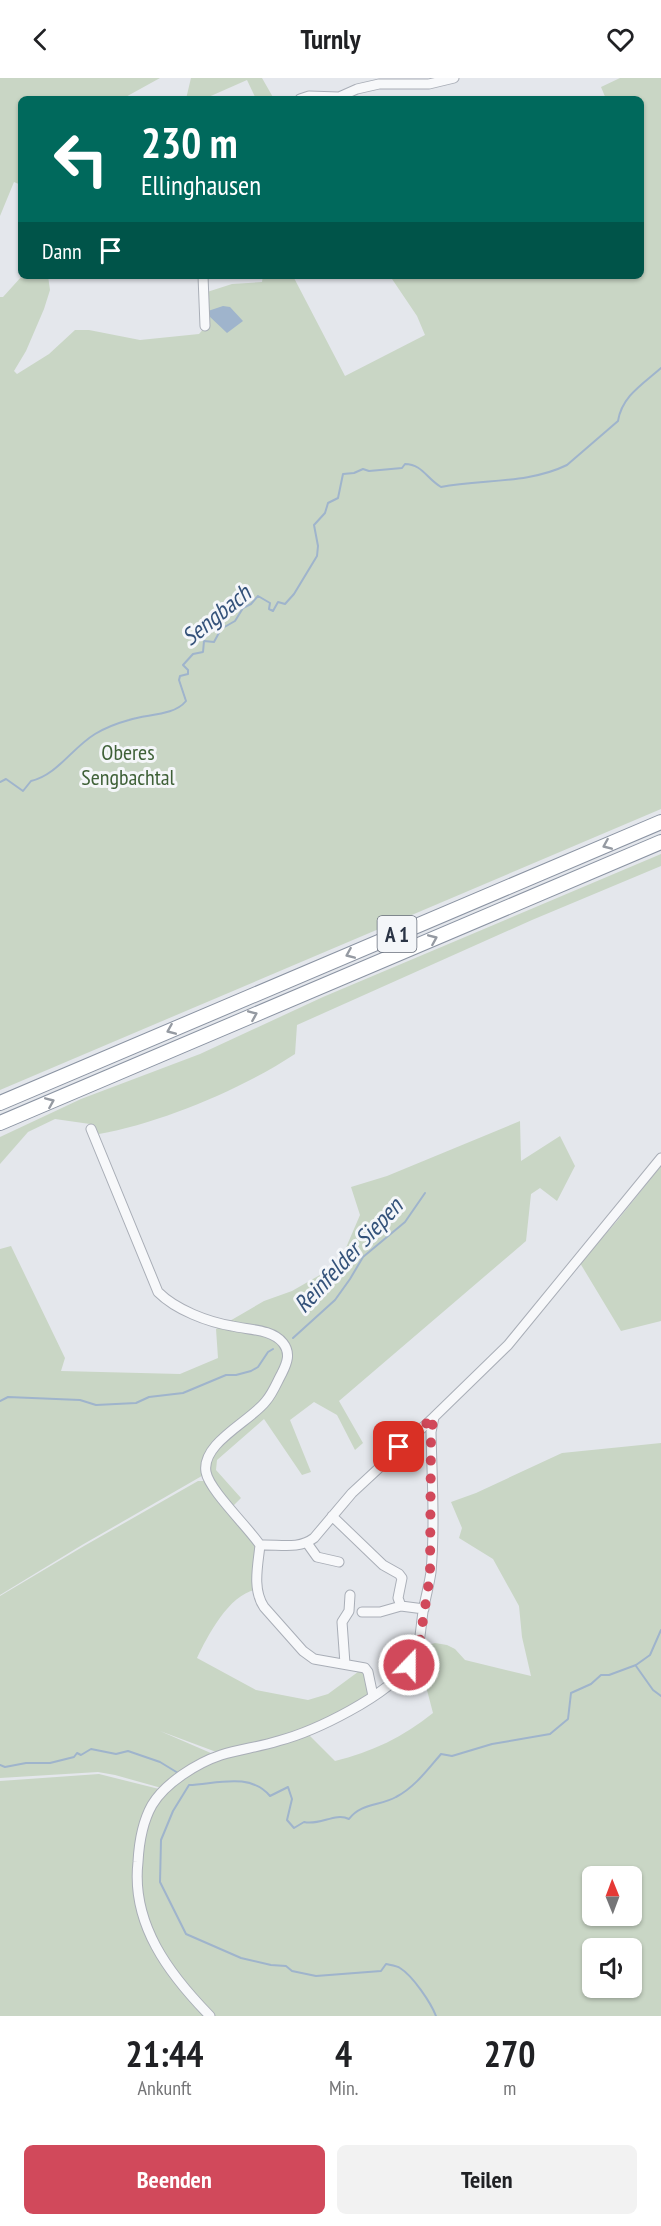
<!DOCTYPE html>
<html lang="de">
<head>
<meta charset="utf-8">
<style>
  :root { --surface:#fff; --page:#f2f2f2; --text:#202124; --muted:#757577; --accent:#d1495b }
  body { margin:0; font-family:"PT Sans Narrow",sans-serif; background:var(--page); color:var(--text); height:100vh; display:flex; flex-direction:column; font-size:22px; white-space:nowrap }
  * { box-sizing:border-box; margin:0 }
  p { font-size:20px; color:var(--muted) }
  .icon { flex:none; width:33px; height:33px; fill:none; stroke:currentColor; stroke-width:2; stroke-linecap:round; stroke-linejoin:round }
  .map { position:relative; height:1938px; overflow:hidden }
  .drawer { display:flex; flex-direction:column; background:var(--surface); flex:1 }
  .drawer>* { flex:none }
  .banner { position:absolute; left:18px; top:18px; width:626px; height:183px; border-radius:9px; box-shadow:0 2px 4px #0004; background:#00695c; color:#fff; overflow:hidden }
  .needle { width:39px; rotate:359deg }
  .tools { position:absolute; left:582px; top:1788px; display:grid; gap:12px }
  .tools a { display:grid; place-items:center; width:60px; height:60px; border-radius:9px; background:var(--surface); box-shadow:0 2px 4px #0004; font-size:30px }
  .pin { position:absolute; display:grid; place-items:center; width:51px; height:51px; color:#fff; margin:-26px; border-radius:12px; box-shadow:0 3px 9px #0006 }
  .me { position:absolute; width:66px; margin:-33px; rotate:22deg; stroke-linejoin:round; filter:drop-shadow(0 0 4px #0008) }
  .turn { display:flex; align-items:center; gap:21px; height:126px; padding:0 24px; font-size:27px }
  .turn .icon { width:78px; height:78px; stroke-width:2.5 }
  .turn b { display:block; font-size:42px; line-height:51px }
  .then { display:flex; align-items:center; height:57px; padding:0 24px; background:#0003; gap:12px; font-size:22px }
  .eta { display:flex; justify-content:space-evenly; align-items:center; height:102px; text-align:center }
  .eta b { font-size:36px; font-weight:700; line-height:42px }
  .cta { display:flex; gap:12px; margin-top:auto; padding:12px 24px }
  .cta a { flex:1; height:69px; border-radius:9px; background:var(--accent); color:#fff; font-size:24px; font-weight:700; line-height:69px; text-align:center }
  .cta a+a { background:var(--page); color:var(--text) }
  header { display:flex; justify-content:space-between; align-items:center; height:78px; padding:0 24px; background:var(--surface); font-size:27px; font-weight:700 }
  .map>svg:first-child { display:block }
  .green { fill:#c9d6c5; fill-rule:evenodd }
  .water { fill:#9fb4cc }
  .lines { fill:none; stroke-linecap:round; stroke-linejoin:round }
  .stream { stroke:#9fb4cc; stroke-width:2 }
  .minor-casing { stroke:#a9aeb7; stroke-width:11 }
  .highway-casing { stroke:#8b94a3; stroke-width:16 }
  .minor { stroke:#f7f8fa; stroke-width:9 }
  .highway { stroke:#fff; stroke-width:14 }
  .oneway { stroke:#959aa2 }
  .route { stroke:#d1495b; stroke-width:10; stroke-dasharray:0 18 }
  .labels { text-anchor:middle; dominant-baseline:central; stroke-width:6; stroke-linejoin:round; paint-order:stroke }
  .shield { fill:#f4f6f9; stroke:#676e7b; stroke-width:1.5 }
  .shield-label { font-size:21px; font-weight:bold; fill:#2b3445 }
  .park-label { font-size:22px; fill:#3f6138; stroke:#f4f6f9 }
  .water-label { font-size:24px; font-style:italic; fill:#34527a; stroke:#f4f6f9 }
</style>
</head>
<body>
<header><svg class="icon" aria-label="back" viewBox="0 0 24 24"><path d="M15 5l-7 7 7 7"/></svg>Turnly<svg class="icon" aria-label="heart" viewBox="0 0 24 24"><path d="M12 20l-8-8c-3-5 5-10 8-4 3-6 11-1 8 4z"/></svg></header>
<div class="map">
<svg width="661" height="1938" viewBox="0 0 661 1938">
  <rect width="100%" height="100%" fill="#e4e7ec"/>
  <path class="green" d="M0 0H160L122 21H21V107L14 104 0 138Z
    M191 0H262L274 21H256L247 2 204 21H186Z
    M620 0H661V731L0 1012V219H3L22 198H48L50 212 44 231 26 273 14 293 17 296 49 276 75 252H89L140 262 199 256 206 248 204 215 232 206 262 204 263 198H293L345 298 425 257 417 238 390 198H640V21H606L601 9Z
    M661 776V788L532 842 297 947 295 976C242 1011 161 1045 99 1056L90 1046 55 1041 28 1054 0 1086V1059L81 1021 200 976 323 919Z
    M520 1043 521 1083 560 1058 575 1088 557 1123 540 1110 531 1116 526 1163 339 1323 363 1365 355 1372 337 1337 314 1324 290 1342 311 1394 302 1397 264 1341 217 1382 216 1392 241 1420 232 1429 207 1395 82 1467 0 1517V1171L11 1168 65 1280 61 1293 180 1296 218 1280 216 1251 264 1223 292 1213 339 1186 360 1137 351 1109 387 1098Z
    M661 1088V1243L621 1253 580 1185 617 1143Z
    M661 1365V1938H0V1703L99 1696 163 1712 153 1728 165 1711 115 1697 98 1694 0 1700V1518L84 1468 198 1403H208L256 1465 255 1512C229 1517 208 1557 197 1580L256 1612 308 1622 328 1616 362 1591 367 1595 370 1610 367 1619 303 1652 219 1675 160 1653 220 1679 307 1655 335 1683C370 1675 405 1658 433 1635L417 1574 420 1569 435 1565 447 1567 455 1571 465 1582 531 1598 522 1559 519 1528 493 1481 459 1460 462 1450 451 1424 476 1415 562 1375ZM592 1798H632V1838H592ZM592 1870H632V1910H592Z"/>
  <path class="water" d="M223 228 230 229 243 243 227 255 208 237V233Z"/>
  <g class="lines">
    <path class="stream" d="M0 704 6 701 23 713 31 703C57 697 72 670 95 656 105 650 118 645 129 642 147 636 174 638 186 623L179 602 180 598 188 596V592L183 587 193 576 203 574 204 563 214 564 221 551 235 543 243 530 251 526 258 518 270 525 269 531 273 533 278 524 285 526 294 516 317 478 318 468 314 447 325 435 328 425 338 420 343 396 354 395 363 391 369 393 402 390 405 386C422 386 427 401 441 409 483 401 528 406 567 387L618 343C622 318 643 306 661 290
      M293 1260 335 1222 350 1201 363 1179 405 1144 425 1115
      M0 1323 8 1319 80 1322 96 1327 136 1325 149 1319 183 1315 226 1297H236L251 1293 258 1289 268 1274 273 1271
      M636 1588 653 1612 661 1618
      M0 1687 5 1689 26 1685H50L74 1679 77 1675 81 1677 91 1671 116 1676 128 1673 160 1684 178 1695
      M436 1938C431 1925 413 1898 400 1890 397 1888 390 1887 386 1886L381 1893 316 1898 292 1893 286 1888 271 1887 241 1880 186 1856 160 1804 161 1762 173 1733 189 1707C216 1706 250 1694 270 1718L288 1709 292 1721 287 1742 294 1750 304 1744C320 1748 335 1734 349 1741 361 1725 380 1728 396 1719 415 1709 428 1691 441 1676L452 1678 492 1666 550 1656 568 1641 571 1615 591 1606 601 1597H609L636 1587 650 1577 661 1552"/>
    <defs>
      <path id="minor" d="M300 21 309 18 339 19 357 11 379 6H429L454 0
        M203 198 205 248
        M91 1051 158 1214C176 1232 208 1244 232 1248 249 1252 272 1251 283 1265 291 1275 287 1285 282 1295 277 1304 273 1315 266 1323 251 1343 201 1365 206 1394 209 1412 248 1449 260 1467 258 1487 252 1511 264 1529L303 1573 314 1581 365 1590 368 1594 373 1618
        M332 1438 383 1487 399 1496 402 1500 398 1520 401 1528
        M307 1465 317 1479 339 1484
        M260 1467C279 1466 298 1472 314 1460L352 1415 434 1339
        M362 1534H380L401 1528 424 1531
        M345 1586 342 1544 349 1533 350 1517
        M210 1938C169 1896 131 1846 138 1784 139 1765 143 1743 152 1727 165 1705 197 1685 221 1677 240 1671 259 1669 278 1663 316 1653 387 1618 410 1586 421 1570 420 1553 423 1534 425 1521 429 1508 431 1494 435 1448 432 1400 431 1354L434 1339 508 1267 661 1080"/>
      <path id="highway" d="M0 1025 661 744
        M0 1045 661 764"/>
    </defs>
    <use href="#minor" class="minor-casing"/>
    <use href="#highway" class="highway-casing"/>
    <use href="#minor" class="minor"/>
    <use href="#highway" class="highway"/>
  </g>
  <defs><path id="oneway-chevron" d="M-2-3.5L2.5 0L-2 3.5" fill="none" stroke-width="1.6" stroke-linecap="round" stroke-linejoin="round" transform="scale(1.5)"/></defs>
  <g class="oneway">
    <use href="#oneway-chevron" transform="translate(607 767) rotate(157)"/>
    <use href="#oneway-chevron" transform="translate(433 861) rotate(-23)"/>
    <use href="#oneway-chevron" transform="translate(350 876) rotate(157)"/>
    <use href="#oneway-chevron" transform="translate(253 937) rotate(-23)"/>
    <use href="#oneway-chevron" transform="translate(171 952) rotate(157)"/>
    <use href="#oneway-chevron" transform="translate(50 1024) rotate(-23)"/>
  </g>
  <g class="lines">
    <path class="route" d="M399 1369 434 1339 431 1354 430 1497 419 1568 409 1587"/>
  </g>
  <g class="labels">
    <rect class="shield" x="377.5" y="838" width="39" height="36" rx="4.5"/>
    <g class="shield-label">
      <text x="397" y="856">A 1</text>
    </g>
    <g class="park-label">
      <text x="128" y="674">Oberes<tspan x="128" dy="25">Sengbachtal</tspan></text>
    </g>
    <g class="water-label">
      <text transform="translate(216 537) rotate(-39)">Sengbach</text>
      <text transform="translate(348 1177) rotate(-47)">Reinfelder Siepen</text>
    </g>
  </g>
</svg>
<div class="tools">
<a><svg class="needle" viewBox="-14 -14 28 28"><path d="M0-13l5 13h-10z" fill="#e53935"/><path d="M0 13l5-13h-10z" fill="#757577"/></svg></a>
<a><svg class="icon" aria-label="sound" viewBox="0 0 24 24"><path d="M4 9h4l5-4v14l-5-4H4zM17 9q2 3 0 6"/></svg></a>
</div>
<div class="pin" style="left:399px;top:1369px;background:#d93025"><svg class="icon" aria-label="arrive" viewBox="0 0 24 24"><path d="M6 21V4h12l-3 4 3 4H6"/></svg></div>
<svg class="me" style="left:409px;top:1587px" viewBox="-20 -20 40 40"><circle r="17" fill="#d1495b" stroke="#fff" stroke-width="3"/><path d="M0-11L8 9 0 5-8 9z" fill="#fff"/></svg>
<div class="banner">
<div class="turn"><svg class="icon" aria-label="left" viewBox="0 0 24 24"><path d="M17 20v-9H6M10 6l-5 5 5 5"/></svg><div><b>230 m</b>Ellinghausen</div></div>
<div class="then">Dann<svg class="icon" aria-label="arrive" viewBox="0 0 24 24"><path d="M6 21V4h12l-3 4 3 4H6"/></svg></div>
</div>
</div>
<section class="drawer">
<div class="eta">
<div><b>21:44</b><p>Ankunft</p></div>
<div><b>4</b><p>Min.</p></div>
<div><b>270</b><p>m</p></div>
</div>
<div class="cta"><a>Beenden</a><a>Teilen</a></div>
</section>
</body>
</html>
